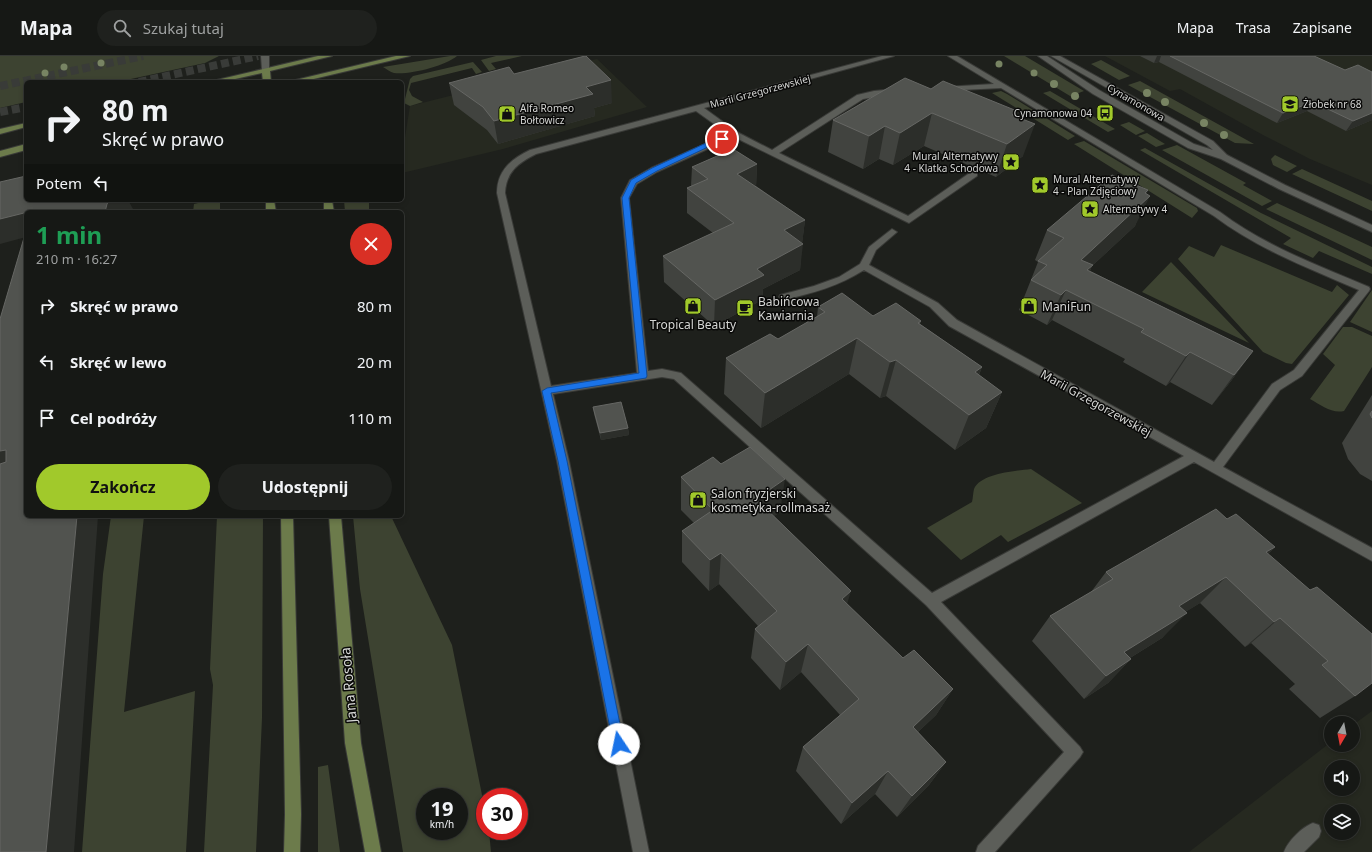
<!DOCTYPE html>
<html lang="pl">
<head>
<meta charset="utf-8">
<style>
  :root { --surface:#161815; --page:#1f211e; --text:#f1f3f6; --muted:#9ea0a0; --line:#353734; --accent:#a1c92b }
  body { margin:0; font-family:"Noto Sans",sans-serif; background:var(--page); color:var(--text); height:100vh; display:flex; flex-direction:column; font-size:15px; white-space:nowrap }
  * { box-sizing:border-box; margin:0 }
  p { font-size:13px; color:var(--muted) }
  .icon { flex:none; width:22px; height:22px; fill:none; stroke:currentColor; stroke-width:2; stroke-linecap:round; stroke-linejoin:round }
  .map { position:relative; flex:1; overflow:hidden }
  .details { position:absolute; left:24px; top:154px; width:380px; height:308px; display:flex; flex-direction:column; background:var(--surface); border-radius:6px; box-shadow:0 2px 6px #0003,0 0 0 1px var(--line) }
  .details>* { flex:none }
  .hud { position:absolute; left:24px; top:24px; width:380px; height:122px; border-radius:6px; box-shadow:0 2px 6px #0003,0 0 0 1px var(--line); background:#161815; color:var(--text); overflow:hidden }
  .needle { width:26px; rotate:190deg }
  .tools { position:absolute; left:1324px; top:660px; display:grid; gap:8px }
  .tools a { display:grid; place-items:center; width:36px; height:36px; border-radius:50%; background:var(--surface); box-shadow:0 2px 6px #0003,0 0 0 1px var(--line); font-size:20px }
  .speed { position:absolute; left:416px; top:732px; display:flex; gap:8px; font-size:20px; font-weight:700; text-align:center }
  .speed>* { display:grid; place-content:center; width:52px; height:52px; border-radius:50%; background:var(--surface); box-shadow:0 2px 6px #0003,0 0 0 1px var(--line); line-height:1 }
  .speed small { font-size:10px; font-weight:400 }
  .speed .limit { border:6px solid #d22; background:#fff; color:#111 }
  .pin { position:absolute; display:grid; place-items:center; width:34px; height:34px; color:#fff; margin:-17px; border:2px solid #fff; border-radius:50%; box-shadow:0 1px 4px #0007 }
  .me { position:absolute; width:44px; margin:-22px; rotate:349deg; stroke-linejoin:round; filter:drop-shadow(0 0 3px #0008) }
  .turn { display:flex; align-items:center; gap:14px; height:84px; padding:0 12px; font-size:18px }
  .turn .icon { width:52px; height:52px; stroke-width:2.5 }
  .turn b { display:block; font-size:28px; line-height:34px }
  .then { display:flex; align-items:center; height:38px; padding:0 12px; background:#0003; gap:8px; font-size:15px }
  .round { display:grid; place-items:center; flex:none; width:42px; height:42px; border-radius:21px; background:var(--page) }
  .overview { display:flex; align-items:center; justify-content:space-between; height:68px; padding:0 12px }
  h1 { font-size:24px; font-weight:700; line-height:30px; color:#1e9e55 }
  .action { display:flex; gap:8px; margin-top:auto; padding:8px 12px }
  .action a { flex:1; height:46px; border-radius:24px; background:var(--accent); color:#111; font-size:16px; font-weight:700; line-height:46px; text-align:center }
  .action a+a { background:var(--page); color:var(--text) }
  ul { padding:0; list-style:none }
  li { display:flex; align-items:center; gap:12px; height:56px; padding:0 12px }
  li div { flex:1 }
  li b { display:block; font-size:15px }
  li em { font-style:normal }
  header { display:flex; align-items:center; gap:24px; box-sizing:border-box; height:56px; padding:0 20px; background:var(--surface); border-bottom:1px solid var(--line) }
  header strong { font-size:19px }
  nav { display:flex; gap:22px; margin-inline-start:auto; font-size:14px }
  .search { width:280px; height:36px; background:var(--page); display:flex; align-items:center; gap:10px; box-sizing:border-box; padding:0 14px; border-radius:22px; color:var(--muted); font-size:15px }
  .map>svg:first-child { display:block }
  .built { fill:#262920; fill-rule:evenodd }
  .green { fill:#3d4331; fill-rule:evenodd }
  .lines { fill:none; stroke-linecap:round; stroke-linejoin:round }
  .highway-tunnel { stroke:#393b38; stroke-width:8; stroke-dasharray:8 4; stroke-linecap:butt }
  .minor-casing { stroke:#393a37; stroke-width:2 }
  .major-casing { stroke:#393a37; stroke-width:2 }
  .minor { fill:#5c5e59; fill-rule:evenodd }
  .major { fill:#6c7b4b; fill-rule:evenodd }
  .tree { fill:#788463 }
  .wall { fill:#41433f }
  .shaded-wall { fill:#2c2e2a }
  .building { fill:#51534f; stroke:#666764 }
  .route { fill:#1a73e8; stroke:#114b97 }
  .labels { text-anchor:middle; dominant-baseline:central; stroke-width:3; stroke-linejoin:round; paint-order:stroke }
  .far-street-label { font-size:10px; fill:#d5d6d4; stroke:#090908 }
  .far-poi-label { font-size:10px; fill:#d5d6d4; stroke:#090908; text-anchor:start }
  .poi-label { font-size:12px; fill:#d5d6d4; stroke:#090908; text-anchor:start }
  .street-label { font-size:12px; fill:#d5d6d4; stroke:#090908 }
  .near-street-label { font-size:14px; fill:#d5d6d4; stroke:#090908 }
</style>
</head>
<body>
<header>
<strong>Mapa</strong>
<div class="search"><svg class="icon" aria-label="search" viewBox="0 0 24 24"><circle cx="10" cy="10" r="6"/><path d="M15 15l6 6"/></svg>Szukaj tutaj</div>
<nav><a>Mapa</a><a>Trasa</a><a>Zapisane</a></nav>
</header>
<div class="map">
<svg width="1372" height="796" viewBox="0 0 1372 796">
  <rect width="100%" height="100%" fill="#1e201c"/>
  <path class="built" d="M1105 0H1372V129L1310 103 1263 79 1180 33 1170 35Z
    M597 3 647 51 503 93 402 117V100L410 50Z
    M1372 655V796H1189L1331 686V689H1353V669ZM1331 711H1353V733H1331ZM1331 755H1353V777H1331Z"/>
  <path class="green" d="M0 0H219L205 7 117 26H26V46L0 52Z
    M450 0H457C445 10 410 19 394 17 390 16 387 13 383 11Z
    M496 0H522L491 7 496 13 489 15 481 4Z
    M1004 0H1025L1084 35 1076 38 1080 41 1075 43Z
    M1101 4 1130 20 1119 24 1091 8Z
    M473 6 482 16 476 18 472 12 411 27 409 34 412 40 423 46 410 50 404 47 410 23 413 20Z
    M1140 25 1254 88 1235 87 1128 29Z
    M1001 35 1007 38 1075 80 1068 84 992 37Z
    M1050 35 1115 73 1108 76 1043 37Z
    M1129 66 1145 75 1136 79 1120 69Z
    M1147 77 1165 88 1156 91 1138 80Z
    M1084 85 1197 152 1198 155 1192 162 1074 88Z
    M1177 89 1246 127 1243 129 1272 145 1262 150 1162 94Z
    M1145 92 1261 157 1372 211V218L1319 195 1313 202 1283 188 1291 182 1140 94Z
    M1275 99 1297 110 1287 116 1273 109 1271 103Z
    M1302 113 1372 145V155L1292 118Z
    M211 144H220V156H193L194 148Z
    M344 144H369V156H345Z
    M1277 147 1372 191V204L1266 153Z
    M1221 189 1332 236 1337 229 1349 239 1292 308 1286 307 1263 296 1178 203 1189 190 1214 201Z
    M1171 206 1249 287 1142 236Z
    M1372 234V276L1350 266Z
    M1343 271H1352L1372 280V311L1344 355C1332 358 1321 349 1310 343L1335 309 1323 298Z
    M1031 413 1082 447 1008 486 1001 479 961 504 927 472 972 446C973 442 973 437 974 433 981 417 1016 415 1031 413Z
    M111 460H144L124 656 195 635 186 796H82L103 518Z
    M217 460H263L262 662 256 796H204L213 629 210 613Z
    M353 460H391L452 589 485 754V775H489L491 796H403L360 533ZM425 741H459V775H425Z
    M328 709 340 796H318V711Z"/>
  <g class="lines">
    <path class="highway-tunnel" d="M139 26 258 0
      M0 30 143 0
      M0 56 26 51"/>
    <defs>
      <path id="minor" d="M261 0H269V16L262 14Z
        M882 0H894L704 52 737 76 772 94 857 39 874 35 895 33H898V37L863 43 779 97 908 160 971 116H977V120L909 167 734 81 657 116 637 128 629 142 648 315 662 313 681 317 932 537 1184 400 949 270 930 251 864 214C839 230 813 237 784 244L779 241 780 239 814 230 839 221 860 208 869 191 892 173 897 176 876 194 869 209 938 247 957 264 1214 406 1272 328 1294 314 1359 234C1308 212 1258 193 1214 160L1001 32 941 35V31H944L994 28 948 0H957L1220 156C1265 190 1317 209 1369 231L1370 233 1369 235 1302 320 1280 334 1223 411 1372 492V505L1194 406 941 546 1080 691 1083 696 1080 701 995 796H976L978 790 1064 696 926 549 674 323 662 321 553 338 569 405 649 796H633L557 405 497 137C497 115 511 103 530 94ZM696 55 728 78 651 112 630 124 621 142 637 317 551 330 505 137C506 116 518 107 536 98Z
        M1038 0H1047L1099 34 1194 88 1213 94 1207 89 1051 0H1060L1213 85 1227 99 1285 129 1372 169V176L1279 133 1221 103 1188 92 1093 38Z
        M1313 767 1319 769 1321 775 1319 781 1304 796H1284C1288 785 1302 771 1313 767Z"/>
      <path id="major" d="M318 0H332L270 15 271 26H263L262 17 222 26H208Z
        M396 0H410L301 26H287Z
        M26 67V71L0 78V73Z
        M26 88V94L0 101V95Z
        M266 144H274L276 156H266Z
        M324 144H332L334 156H324Z
        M281 460H293L301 758 300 796H284L285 758Z
        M329 460H341L361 687 381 796H365L345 687Z"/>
    </defs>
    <use href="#minor" class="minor-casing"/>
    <use href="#major" class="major-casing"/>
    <use href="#minor" class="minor"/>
    <use href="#major" class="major"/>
  </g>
  <g class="tree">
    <circle cx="101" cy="7" r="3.5"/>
    <circle cx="999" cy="8" r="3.5"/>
    <circle cx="64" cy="11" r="3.5"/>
    <circle cx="45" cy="17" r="3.5"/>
    <circle cx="1034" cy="17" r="3.5"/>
    <circle cx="1054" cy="28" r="4"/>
    <circle cx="1147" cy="37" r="4"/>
    <circle cx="1075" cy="40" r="4"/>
    <circle cx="1165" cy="46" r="4"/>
    <circle cx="1204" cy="67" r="4"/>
    <circle cx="1224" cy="79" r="4"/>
  </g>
  <path class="wall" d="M1140 0H1314L1372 64 1346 75 1307 55 1277 67 1159 6 1154 7Z
    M514 18 612 47 594 52 595 60 498 88 487 74 454 49 449 27Z
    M931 33 1015 60 1023 100 996 121 924 90 893 109 879 103 863 113 828 96 833 64Z
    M757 108 756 130 805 164 802 187 800 214 763 233 762 244 714 270 664 226 663 200 713 177 687 157V132L691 130 692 111Z
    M1148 134 1135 170 1092 210 1090 215 1253 295 1231 325 1212 349 1170 326 1166 330 1123 306 1125 303 1052 264 1047 269 1019 254 1038 206 1035 204 1047 174Z
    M818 251 873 260 921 265 920 268 982 311 979 319 1002 336 986 372 955 394 886 340 880 342 849 318 761 372 724 338 726 302 778 283 817 261Z
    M1372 339V425L1360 418 1348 403 1342 387Z
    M593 351 628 372 629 379 601 384 594 358Z
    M681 421 780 456 774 460 847 548 903 602 953 633 936 659 918 676 946 706 929 729 897 761 875 738 841 768 796 715 803 691 840 659 801 616 780 634 751 602 755 573 758 570 719 528 709 535 682 506V475L694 467 681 454Z
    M1227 463 1275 491 1268 498 1355 640 1320 662 1289 633 1295 628 1251 587 1245 591 1200 547 1185 556 1162 582 1130 602 1131 603 1108 627 1084 643 1032 585 1050 560 1091 536 1106 516Z"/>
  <path class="shaded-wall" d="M1157 0H1161L1159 6 1154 7Z
    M611 24 612 47 594 52 595 60 498 88 494 65 586 31Z
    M1313 46 1307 55 1277 67 1283 57Z
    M1017 55 1006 88 1012 59Z
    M932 57 924 90 893 109 900 77Z
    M1372 57V64L1346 75 1353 65Z
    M1035 68 1023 100 996 121 1007 88Z
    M885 70 879 103 863 113 869 80Z
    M757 108 756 134 737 118Z
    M1148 134 1142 147 1150 140 1135 170 1092 210 1078 240 1081 204Z
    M110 144H128L133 153 130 156H105L107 148Z
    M26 156V181L0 188V163Z
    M805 164 802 189 803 188 800 214 763 233 762 244 714 270 715 244 757 213 784 174Z
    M1066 234 1052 264 1047 269 1061 239Z
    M857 282 849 318 761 372 765 337Z
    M1253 295 1231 325 1212 349 1234 319Z
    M1190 296 1170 326 1166 330 1186 300Z
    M896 304 886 340 880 342 890 306Z
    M982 311 967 347 975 316Z
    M1002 336 986 372 955 394 969 359Z
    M628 372 629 379 601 384 600 377Z
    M6 394 26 413 0 421V395Z
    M785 423 780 456 753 475 756 443Z
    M77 460H98L74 796H46Z
    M1275 491 1247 518 1266 496Z
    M721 497 719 528 709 535 710 504Z
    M1226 521 1200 547 1155 575 1179 550Z
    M851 535 842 565V543Z
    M1187 557 1162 582 1104 618 1124 596Z
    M1280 562 1251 587 1245 591 1274 566Z
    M808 588 801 616 780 634 786 606Z
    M1131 603 1108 627 1084 643 1106 620Z
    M953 633 936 659 898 695 913 671Z
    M946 706 929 729 897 761 912 740Z
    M888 715 875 738 841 768 852 747Z"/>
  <path class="building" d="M585 0H586L611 24 586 31 593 38 494 65 483 51 449 27 509 11 514 18Z
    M1170 0H1314L1345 14 1358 9 1372 16V57L1353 65 1313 46 1283 57Z
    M905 22 931 33 943 25 1017 55 1012 59 1035 68 1007 88 932 57 900 77 885 70 869 80 833 64Z
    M733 93 757 108 737 118 805 164 784 174 803 188 757 213 764 219 715 244 663 200 734 167 687 132 708 123 692 111Z
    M1112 119 1148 134 1145 137 1150 140 1081 204 1093 209 1087 214 1253 295 1234 319 1190 296 1186 300 1141 276 1144 273 1066 234 1061 239 1031 224 1047 209 1038 205 1064 182 1047 174Z
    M26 120V144H110L107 148 105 156H32V155L0 163V126Z
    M26 175V460H77L46 796H0V408L6 406V394L0 395V263Z
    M842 237 873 260 896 247 921 265 918 267 982 311 975 316 1002 336 969 359 896 304 890 306 857 282 765 337 726 302 770 278 778 283 825 256 818 251Z
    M621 346 628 372 600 377 593 351Z
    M1372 355V362L1370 358Z
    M750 391 785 423 756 443 851 535 842 543 903 602 914 594 953 633 913 671 946 706 912 740 888 715 852 747 803 691 859 643 808 588 786 606 755 573 777 555 721 497 710 504 682 475 713 454 681 421 713 401 721 408Z
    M1216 453 1227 463 1236 458 1275 491 1266 496 1310 534 1317 531 1372 578V627L1355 640 1322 609 1328 605 1280 562 1274 566 1226 521 1179 550 1187 557 1124 596 1131 603 1106 620 1050 560 1113 523 1106 516Z"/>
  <path class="route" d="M719 81 725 83 657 115 636 127 629 142 647 320 646 322 551 337 567 405 624 688 623 692 619 693 614 692 613 688 558 405 542 335 547 332 639 317 622 142 631 124 652 112Z"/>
  <defs>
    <symbol id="school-square" viewBox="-11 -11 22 22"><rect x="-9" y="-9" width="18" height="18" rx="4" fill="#a1c92b" stroke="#090908"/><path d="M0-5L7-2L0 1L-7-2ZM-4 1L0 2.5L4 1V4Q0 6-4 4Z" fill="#111"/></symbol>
    <symbol id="bus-square" viewBox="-11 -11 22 22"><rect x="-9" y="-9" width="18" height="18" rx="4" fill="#a1c92b" stroke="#090908"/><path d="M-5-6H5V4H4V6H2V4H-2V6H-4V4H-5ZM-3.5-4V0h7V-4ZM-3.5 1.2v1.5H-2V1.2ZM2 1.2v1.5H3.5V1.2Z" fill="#111"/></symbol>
    <symbol id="shop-square" viewBox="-11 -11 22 22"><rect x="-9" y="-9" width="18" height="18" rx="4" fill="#a1c92b" stroke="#090908"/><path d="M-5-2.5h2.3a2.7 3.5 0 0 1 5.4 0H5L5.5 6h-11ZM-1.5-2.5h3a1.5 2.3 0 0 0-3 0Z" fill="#111"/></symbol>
    <symbol id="sight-square" viewBox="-11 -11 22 22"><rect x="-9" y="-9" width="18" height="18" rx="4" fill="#a1c92b" stroke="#090908"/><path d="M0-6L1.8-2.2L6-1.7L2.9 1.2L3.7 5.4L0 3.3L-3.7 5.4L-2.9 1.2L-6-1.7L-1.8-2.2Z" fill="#111"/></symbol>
    <symbol id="cafe-square" viewBox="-11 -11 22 22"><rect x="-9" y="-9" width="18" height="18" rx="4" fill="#a1c92b" stroke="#090908"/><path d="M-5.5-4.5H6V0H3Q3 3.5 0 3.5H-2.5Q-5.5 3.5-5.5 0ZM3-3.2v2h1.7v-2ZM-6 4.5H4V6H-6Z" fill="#111"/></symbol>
  </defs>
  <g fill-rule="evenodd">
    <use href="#school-square" x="1280" y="38" width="20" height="20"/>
    <use href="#bus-square" x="1095" y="47" width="20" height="20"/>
    <use href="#shop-square" x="497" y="48" width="20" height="20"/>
    <use href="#sight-square" x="1001" y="96" width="20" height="20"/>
    <use href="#sight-square" x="1030" y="119" width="20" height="20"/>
    <use href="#sight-square" x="1080" y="143" width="20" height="20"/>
    <use href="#shop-square" x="683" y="240" width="20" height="20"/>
    <use href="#shop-square" x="1019" y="240" width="20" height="20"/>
    <use href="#cafe-square" x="735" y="242" width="20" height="20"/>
    <use href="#shop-square" x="688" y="434" width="20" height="20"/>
  </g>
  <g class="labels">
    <g class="far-street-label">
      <text transform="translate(760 35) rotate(-15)">Marii Grzegorzewskiej</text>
      <text transform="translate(1136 46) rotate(30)">Cynamonowa</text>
    </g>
    <g class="far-poi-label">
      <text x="1303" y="48">Żłobek nr 68</text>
      <text x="520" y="52">Alfa Romeo<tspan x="520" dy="12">Bołtowicz</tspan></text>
      <text x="1092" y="57" text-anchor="end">Cynamonowa 04</text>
      <text x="998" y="100" text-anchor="end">Mural Alternatywy<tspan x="998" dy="12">4 - Klatka Schodowa</tspan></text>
      <text x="1053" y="123">Mural Alternatywy<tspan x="1053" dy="12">4 - Plan Zdjęciowy</tspan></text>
      <text x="1103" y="153">Alternatywy 4</text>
    </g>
    <g class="poi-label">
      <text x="758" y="245">Babińcowa<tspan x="758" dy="14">Kawiarnia</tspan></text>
      <text x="1042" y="250">ManiFun</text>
      <text x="693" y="268" text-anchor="middle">Tropical Beauty</text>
      <text x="711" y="437">Salon fryzjerski<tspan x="711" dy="14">kosmetyka-rollmasaż</tspan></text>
    </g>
    <g class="street-label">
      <text transform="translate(1096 347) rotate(29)">Marii Grzegorzewskiej</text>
    </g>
    <g class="near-street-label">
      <text transform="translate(348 629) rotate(-95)">Jana Rosoła</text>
    </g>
  </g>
</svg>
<div class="tools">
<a><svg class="needle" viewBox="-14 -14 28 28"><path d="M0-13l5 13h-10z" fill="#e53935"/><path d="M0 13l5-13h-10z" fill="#9ea0a0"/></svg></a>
<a><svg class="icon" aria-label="sound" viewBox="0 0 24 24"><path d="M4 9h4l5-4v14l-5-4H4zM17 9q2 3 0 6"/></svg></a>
<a><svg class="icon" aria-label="layers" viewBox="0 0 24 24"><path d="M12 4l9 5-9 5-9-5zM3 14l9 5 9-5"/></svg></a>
</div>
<div class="speed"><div>19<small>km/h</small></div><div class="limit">30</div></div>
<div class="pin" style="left:722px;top:83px;background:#d93025"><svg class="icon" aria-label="arrive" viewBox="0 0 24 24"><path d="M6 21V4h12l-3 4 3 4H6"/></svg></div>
<svg class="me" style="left:619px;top:688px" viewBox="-20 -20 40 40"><circle r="19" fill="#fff"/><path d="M0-13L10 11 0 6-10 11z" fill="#1a73e8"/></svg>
<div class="hud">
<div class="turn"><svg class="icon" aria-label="right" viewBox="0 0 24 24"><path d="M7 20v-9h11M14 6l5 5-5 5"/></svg><div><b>80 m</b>Skręć w prawo</div></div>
<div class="then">Potem<svg class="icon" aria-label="left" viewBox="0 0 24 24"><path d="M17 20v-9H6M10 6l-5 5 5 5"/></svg></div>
</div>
<section class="details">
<div class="overview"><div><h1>1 min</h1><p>210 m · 16:27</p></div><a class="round" style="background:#d93025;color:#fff"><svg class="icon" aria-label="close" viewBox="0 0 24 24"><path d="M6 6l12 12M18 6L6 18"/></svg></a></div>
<ul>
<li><svg class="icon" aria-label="right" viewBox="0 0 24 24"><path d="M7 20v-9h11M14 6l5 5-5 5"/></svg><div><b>Skręć w prawo</b></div><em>80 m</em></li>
<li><svg class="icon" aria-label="left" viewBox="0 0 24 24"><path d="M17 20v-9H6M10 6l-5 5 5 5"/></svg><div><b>Skręć w lewo</b></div><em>20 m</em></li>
<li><svg class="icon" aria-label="arrive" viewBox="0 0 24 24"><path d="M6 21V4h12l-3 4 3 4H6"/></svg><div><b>Cel podróży</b></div><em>110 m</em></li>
</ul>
<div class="action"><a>Zakończ</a><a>Udostępnij</a></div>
</section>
</div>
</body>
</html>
